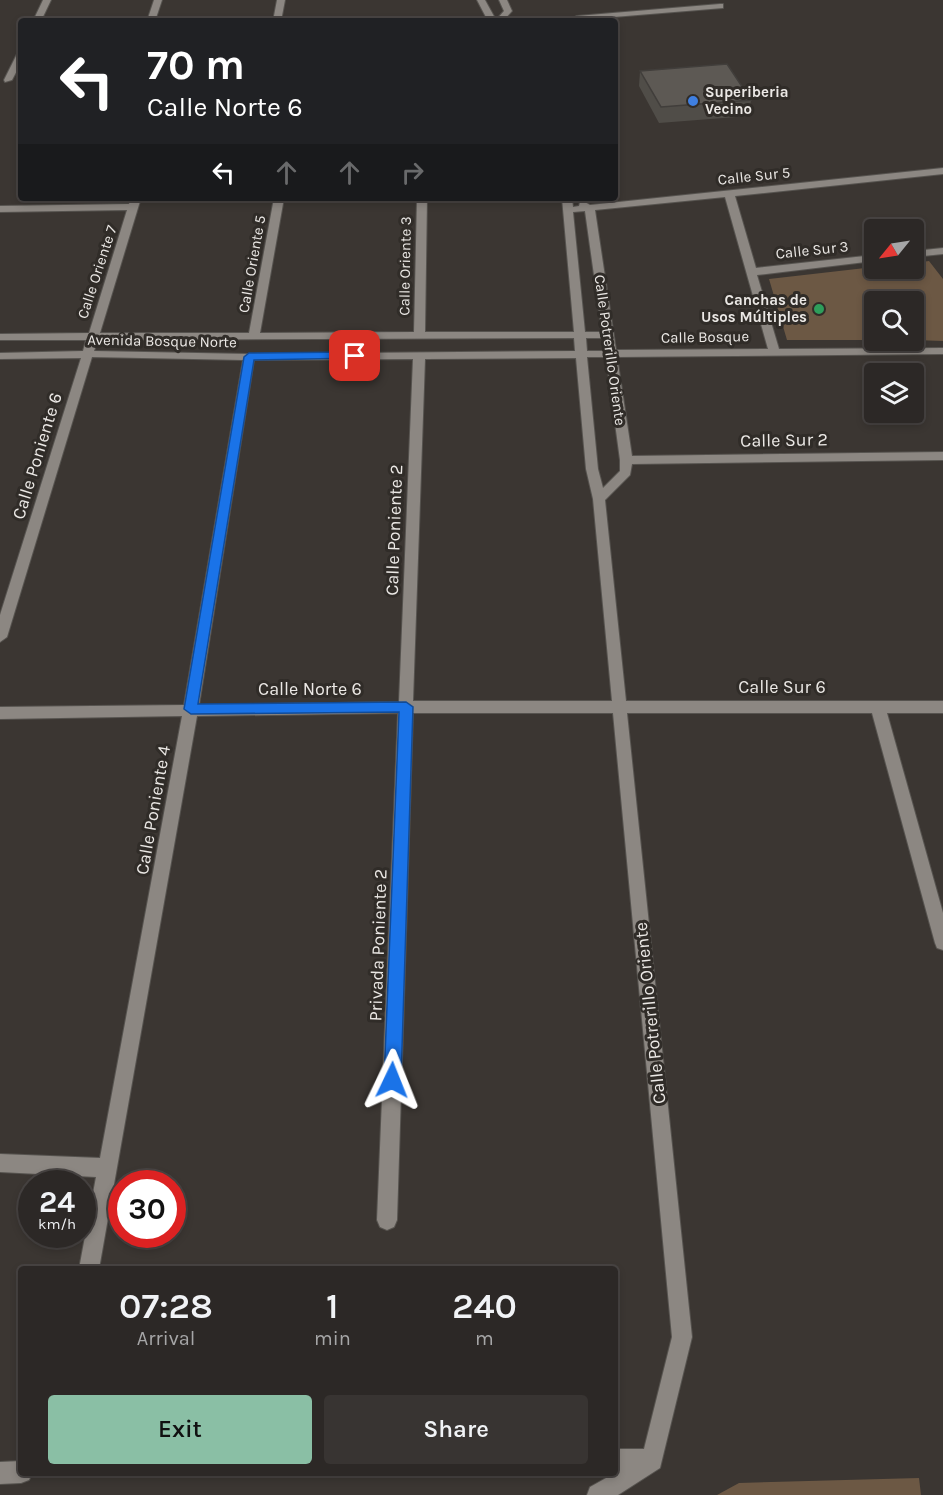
<!DOCTYPE html>
<html lang="en">
<head>
<meta charset="utf-8">
<style>
  :root { --surface:#2c2826; --page:#383432; --text:#f1f3f6; --muted:#a6a6a7; --line:#484443; --accent:#8abfa5 }
  body { margin:0; font-family:Karla,sans-serif; background:var(--page); color:var(--text); height:100vh; display:flex; flex-direction:column; font-size:22px; white-space:nowrap }
  * { box-sizing:border-box; margin:0 }
  p { font-size:20px; color:var(--muted) }
  .icon { flex:none; width:33px; height:33px; fill:none; stroke:currentColor; stroke-width:2; stroke-linecap:round; stroke-linejoin:round }
  .map { position:relative; flex:1; overflow:hidden }
  .details { position:absolute; left:18px; top:1266px; width:600px; height:210px; display:flex; flex-direction:column; background:var(--surface); border-radius:6px; box-shadow:0 3px 9px #0003,0 0 0 2px var(--line) }
  .details>* { flex:none }
  .top-card { position:absolute; left:18px; top:18px; width:600px; height:183px; border-radius:6px; box-shadow:0 3px 9px #0003,0 0 0 2px var(--line); background:#202124; color:#fff; overflow:hidden }
  .needle { width:39px; rotate:240deg }
  .fabs { position:absolute; left:864px; top:219px; display:grid; gap:12px }
  .fabs a { display:grid; place-items:center; width:60px; height:60px; border-radius:6px; background:var(--surface); box-shadow:0 3px 9px #0003,0 0 0 2px var(--line); font-size:30px }
  .speed { position:absolute; left:18px; top:1170px; display:flex; gap:12px; font-size:30px; font-weight:700; text-align:center }
  .speed>* { display:grid; place-content:center; width:78px; height:78px; border-radius:50%; background:var(--surface); box-shadow:0 3px 9px #0003,0 0 0 2px var(--line); line-height:1 }
  .speed small { font-size:15px; font-weight:400 }
  .speed .limit { border:9px solid #d22; background:#fff; color:#111 }
  .pin { position:absolute; display:grid; place-items:center; width:51px; height:51px; color:#fff; margin:-26px; border-radius:12px; box-shadow:0 3px 9px #0006 }
  .me { position:absolute; width:66px; margin:-33px; rotate:2deg; stroke-linejoin:round; filter:drop-shadow(0 0 4px #0008) }
  .turn { display:flex; align-items:center; gap:21px; height:126px; padding:0 30px; font-size:27px }
  .turn .icon { width:78px; height:78px; stroke-width:2.5 }
  .turn b { display:block; font-size:42px; line-height:51px }
  .lanes { display:flex; align-items:center; height:57px; padding:0 30px; background:#0003; justify-content:center; gap:30px; direction:ltr }
  .lanes .off { opacity:.35 }
  .eta { display:flex; justify-content:space-evenly; align-items:center; height:102px; text-align:center }
  .eta b { font-size:36px; font-weight:600; line-height:42px }
  .primary-button { display:flex; gap:12px; margin-top:auto; padding:12px 30px }
  .primary-button a { flex:1; height:69px; border-radius:6px; background:var(--accent); color:#111; font-size:24px; font-weight:600; line-height:69px; text-align:center }
  .primary-button a+a { background:var(--page); color:var(--text) }
  .map>svg:first-child { display:block }
  .green { fill:#6c5844 }
  .lines { fill:none; stroke-linecap:round; stroke-linejoin:round }
  .minor-casing { stroke:#56534f; stroke-width:2 }
  .minor { fill:#8c8782; fill-rule:evenodd }
  .wall { fill:#504d48 }
  .building { fill:#5d5954; stroke:#413e3b; stroke-width:1.5 }
  .route { fill:#1a73e8; stroke:#114b97; stroke-width:1.5 }
  .shop-dot { fill:#3f7fe0; stroke:#302c28; stroke-width:2 }
  .leisure-dot { fill:#2e9e5b; stroke:#302c28; stroke-width:2 }
  .labels { text-anchor:middle; dominant-baseline:central; stroke-width:6; stroke-linejoin:round; paint-order:stroke }
  .far-poi-label { font-size:15px; font-weight:bold; fill:#ebe8e5; stroke:#302c28; text-anchor:start }
  .far-street-label { font-size:15px; fill:#ebe8e5; stroke:#302c28 }
  .street-label { font-size:18px; fill:#ebe8e5; stroke:#302c28 }
</style>
</head>
<body>
<div class="map">
<svg width="943" height="1495" viewBox="0 0 943 1495">
  <rect width="100%" height="100%" fill="#3b3632"/>
  <path class="green" d="M929 261 943 279V341L914 340V302H874V340H787L769 279 874 267 914 268V263Z
    M919 1478 921 1495H717L739 1483Z"/>
  <g class="lines">
    <defs>
      <path id="minor" d="M43 0H51L41 21H33Z
        M154 0H162L155 21H147Z
        M277 0H285L281 21H273Z
        M477 0H485L496 20 504 11 499 0H507L512 11 503 21H488Z
        M720 4H723V8L577 20 573 18 577 16Z
        M21 51V63L12 80 5 82 4 80 17 54Z
        M943 168V174L735 196 756 268 874 255V261L757 275 779 349 943 348V354L617 357 632 456 943 452V460L632 464 630 475 605 500 626 701H943V713H887L943 913V950L937 948 935 943 872 713H627L692 1337 660 1468 618 1495H587L590 1487 615 1473V1449H644L672 1337 613 713H413L397 1220 394 1227 387 1230 380 1227 377 1220 398 713 197 716 99 1269H79L96 1177 0 1172V1154L100 1158 182 716 0 719V707L184 705 243 360 92 357 7 637 0 642V615L81 358 0 359V353L83 351 86 340H0V334L89 333 127 210 0 212V206L129 204 131 198H141L100 333H249L274 198H284L260 333 414 332 417 198H427L425 332H574L562 198H572L573 207 579 206 580 202 583 201 590 205ZM725 197 768 349 616 350 595 210ZM585 211 602 332H585L573 212ZM574 338 575 351 249 354 94 351 98 340ZM586 338H603L605 351H587ZM587 357H606L620 460V471L603 488 598 469ZM576 358 586 469 593 499 612 701H413L425 359ZM413 359 399 702 199 705 254 360Z
        M943 248V254L914 257V251Z
        M21 1461V1473H32L29 1480 21 1483 0 1484V1462Z"/>
    </defs>
    <use href="#minor" class="minor-casing"/>
    <use href="#minor" class="minor"/>
  </g>
  <path class="wall" d="M640 71 751 100 749 116 659 123 639 86Z"/>
  <path class="building" d="M727 64 751 100 661 107 640 71Z"/>
  <path class="route" d="M355 352 359 353V358L254 360 198 704 406 702 413 707 401 1080 398 1086 392 1088 387 1086 384 1080 399 712 191 714 184 709 244 357 249 353Z"/>
  <circle class="shop-dot" cx="693" cy="101" r="6"/>
  <circle class="leisure-dot" cx="819" cy="309" r="6"/>
  <g class="labels">
    <g class="far-poi-label">
      <text x="705" y="92">Superiberia<tspan x="705" dy="17">Vecino</tspan></text>
      <text x="807" y="300" text-anchor="end">Canchas de<tspan x="807" dy="17">Usos Múltiples</tspan></text>
    </g>
    <g class="far-street-label">
      <text transform="translate(754 176) rotate(-6)">Calle Sur 5</text>
      <text transform="translate(812 250) rotate(-6)">Calle Sur 3</text>
      <text transform="translate(252 264) rotate(-80)">Calle Oriente 5</text>
      <text transform="translate(405 266) rotate(-89)">Calle Oriente 3</text>
      <text transform="translate(97 272) rotate(-72)">Calle Oriente 7</text>
      <text transform="translate(705 337) rotate(-1)">Calle Bosque</text>
      <text transform="translate(162 341) rotate(1)">Avenida Bosque Norte</text>
      <text transform="translate(610 350) rotate(82)">Calle Potrerillo Oriente</text>
    </g>
    <g class="street-label">
      <text transform="translate(784 440) rotate(-1)">Calle Sur 2</text>
      <text transform="translate(37 456) rotate(-73)">Calle Poniente 6</text>
      <text transform="translate(394 530) rotate(-88)">Calle Poniente 2</text>
      <text x="782" y="687">Calle Sur 6</text>
      <text x="310" y="689">Calle Norte 6</text>
      <text transform="translate(153 810) rotate(-80)">Calle Poniente 4</text>
      <text transform="translate(378 945) rotate(-88)">Privada Poniente 2</text>
      <text transform="translate(650 1013) rotate(-96)">Calle Potrerillo Oriente</text>
    </g>
  </g>
</svg>
<div class="fabs">
<a><svg class="needle" viewBox="-14 -14 28 28"><path d="M0-13l5 13h-10z" fill="#e53935"/><path d="M0 13l5-13h-10z" fill="#a6a6a7"/></svg></a>
<a><svg class="icon" aria-label="search" viewBox="0 0 24 24"><circle cx="10" cy="10" r="6"/><path d="M15 15l6 6"/></svg></a>
<a><svg class="icon" aria-label="layers" viewBox="0 0 24 24"><path d="M12 4l9 5-9 5-9-5zM3 14l9 5 9-5"/></svg></a>
</div>
<div class="speed"><div>24<small>km/h</small></div><div class="limit">30</div></div>
<div class="pin" style="left:355px;top:356px;background:#d93025"><svg class="icon" aria-label="arrive" viewBox="0 0 24 24"><path d="M6 21V4h12l-3 4 3 4H6"/></svg></div>
<svg class="me" style="left:392px;top:1080px" viewBox="-20 -20 40 40"><path d="M0-17L14 15 0 8-14 15z" fill="#1a73e8" stroke="#fff" stroke-width="4"/></svg>
<div class="top-card">
<div class="turn"><svg class="icon" aria-label="left" viewBox="0 0 24 24"><path d="M17 20v-9H6M10 6l-5 5 5 5"/></svg><div><b>70 m</b>Calle Norte 6</div></div>
<div class="lanes"><svg class="icon" aria-label="left" viewBox="0 0 24 24"><path d="M17 20v-9H6M10 6l-5 5 5 5"/></svg><svg class="icon off" aria-label="ahead" viewBox="0 0 24 24"><path d="M12 20V5M6 11l6-6 6 6"/></svg><svg class="icon off" aria-label="ahead" viewBox="0 0 24 24"><path d="M12 20V5M6 11l6-6 6 6"/></svg><svg class="icon off" aria-label="right" viewBox="0 0 24 24"><path d="M7 20v-9h11M14 6l5 5-5 5"/></svg></div>
</div>
<section class="details">
<div class="eta">
<div><b>07:28</b><p>Arrival</p></div>
<div><b>1</b><p>min</p></div>
<div><b>240</b><p>m</p></div>
</div>
<div class="primary-button"><a>Exit</a><a>Share</a></div>
</section>
</div>
</body>
</html>
